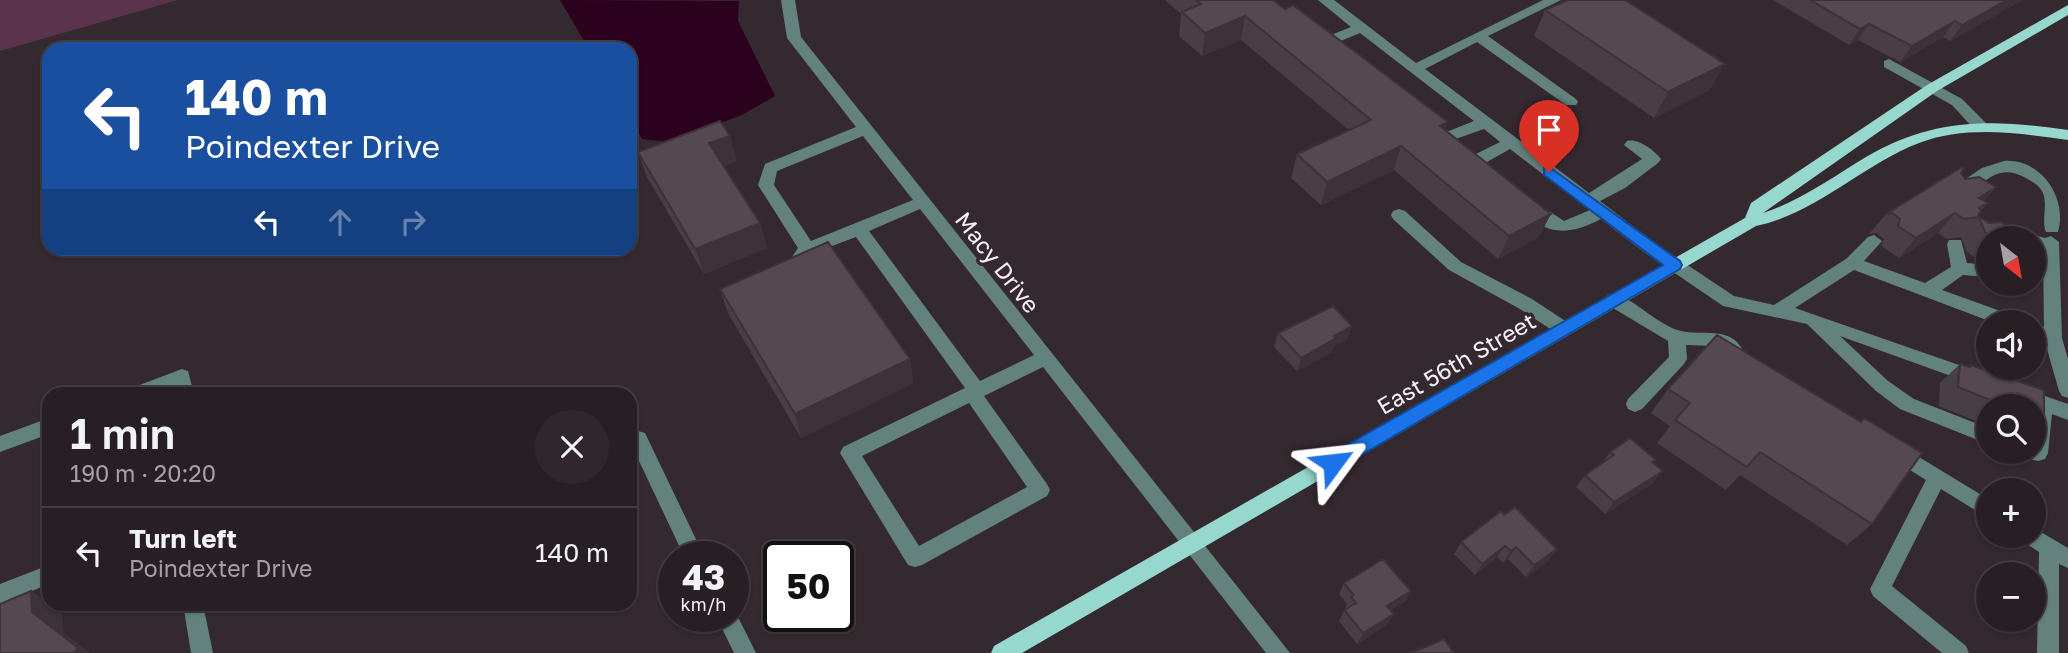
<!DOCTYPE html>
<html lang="en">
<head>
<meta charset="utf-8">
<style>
  :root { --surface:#281f24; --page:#30272c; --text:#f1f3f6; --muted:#a5a2a6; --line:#443d41 }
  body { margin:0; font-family:"Golos Text",sans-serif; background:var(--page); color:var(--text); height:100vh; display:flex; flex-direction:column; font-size:26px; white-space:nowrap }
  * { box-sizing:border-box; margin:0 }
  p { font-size:23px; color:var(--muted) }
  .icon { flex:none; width:38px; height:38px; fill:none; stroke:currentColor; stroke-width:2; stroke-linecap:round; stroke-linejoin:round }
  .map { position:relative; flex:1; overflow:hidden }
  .side { position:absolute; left:42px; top:387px; width:595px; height:224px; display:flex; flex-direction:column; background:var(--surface); border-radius:21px; box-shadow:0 2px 5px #0004,0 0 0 2px var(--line) }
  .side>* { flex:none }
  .hud { position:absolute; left:42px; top:42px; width:595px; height:214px; border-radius:21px; box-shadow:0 2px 5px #0004,0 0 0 2px var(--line); background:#1a4fa0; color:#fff; overflow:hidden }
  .needle { width:46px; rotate:149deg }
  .buttons { position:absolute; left:1976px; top:226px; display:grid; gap:14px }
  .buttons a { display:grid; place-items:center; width:70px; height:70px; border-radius:50%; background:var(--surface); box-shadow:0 2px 5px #0004,0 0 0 2px var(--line); font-size:35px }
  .speed { position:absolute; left:658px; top:541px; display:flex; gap:14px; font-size:35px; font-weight:700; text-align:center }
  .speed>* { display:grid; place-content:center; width:91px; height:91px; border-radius:50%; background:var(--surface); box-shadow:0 2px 5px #0004,0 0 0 2px var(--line); line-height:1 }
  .speed small { font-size:18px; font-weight:400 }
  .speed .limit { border:4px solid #111; border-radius:10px; background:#fff; color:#111 }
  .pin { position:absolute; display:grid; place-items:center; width:60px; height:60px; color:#fff; margin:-72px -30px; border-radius:50% 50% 50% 0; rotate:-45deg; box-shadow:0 0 7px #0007 }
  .pin .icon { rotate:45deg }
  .me { position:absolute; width:77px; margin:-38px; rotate:60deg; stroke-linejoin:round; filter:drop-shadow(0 0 5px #0008) }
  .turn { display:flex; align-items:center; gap:24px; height:147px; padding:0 28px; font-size:32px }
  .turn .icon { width:91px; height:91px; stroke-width:2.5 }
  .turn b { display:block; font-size:49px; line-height:60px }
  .lanes { display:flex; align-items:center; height:66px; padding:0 28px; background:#0003; justify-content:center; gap:35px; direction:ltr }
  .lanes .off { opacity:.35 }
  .round { display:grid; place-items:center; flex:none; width:74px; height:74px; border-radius:37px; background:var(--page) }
  .headline { display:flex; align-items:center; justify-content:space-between; height:119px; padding:0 28px }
  h1 { font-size:42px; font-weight:600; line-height:52px }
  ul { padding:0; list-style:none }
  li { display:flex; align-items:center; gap:21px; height:91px; padding:0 28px; border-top:2px solid var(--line) }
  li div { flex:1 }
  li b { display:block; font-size:26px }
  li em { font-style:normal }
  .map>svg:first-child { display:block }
  .green { fill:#5c334c }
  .water { fill:#2b011e }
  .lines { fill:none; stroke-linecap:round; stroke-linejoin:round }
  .minor { fill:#63827d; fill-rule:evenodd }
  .major { fill:#96d8ce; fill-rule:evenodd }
  .wall { fill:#493e45 }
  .shaded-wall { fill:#3c3238 }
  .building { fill:#554850; stroke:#3c3238; stroke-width:2 }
  .route { fill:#1a73e8; stroke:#114b97; stroke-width:2 }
  .labels { text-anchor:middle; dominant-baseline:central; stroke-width:7; stroke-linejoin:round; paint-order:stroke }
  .street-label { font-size:23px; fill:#f9f1f5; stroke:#352930 }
</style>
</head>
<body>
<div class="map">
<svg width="2068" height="653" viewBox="0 0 2068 653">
  <rect width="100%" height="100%" fill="#352930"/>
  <path class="green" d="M0 0H178L0 51Z"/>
  <path class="water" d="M560 0 739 1 738 21 775 96 742 115 670 142 642 139 630 119V49H589Z"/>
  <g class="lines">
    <path class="minor" d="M781 0H795L801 37 1290 653H1266L1043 367 984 396 1047 484 1050 490 1047 496 922 565 915 567 908 565 840 453 843 447 965 388 856 237 813 253 806 261 800 263 792 257 798 248 758 185 765 164 856 127 787 38ZM863 136 913 200 811 241 774 185 777 171ZM920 209 1034 355 980 381 869 231ZM969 403 1027 487 919 546 862 456Z
      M1318 0H1334L1416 63 1543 0H1561L1488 36 1576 99 1578 102 1576 105H1566L1477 42 1425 69 1589 193 1642 159 1624 145 1627 141C1638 138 1654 150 1661 159L1658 163 1625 188 1600 201 1656 244 1734 296 1774 305 1846 259 1868 237 1874 235 1882 241 1864 261 1925 283 1951 267 1947 244 1949 240H1961L1967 263 1988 265V277L1963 275 1942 290 2017 317 2020 322H1992L1854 270 1795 308 1982 373 1985 378 1982 383 1976 385 1840 336 1888 381 1914 399 1988 428V444L1900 409 1876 391 1807 324 1723 306 1644 252 1601 219C1571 235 1543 238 1521 206L1523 202H1535L1564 221 1590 210 1510 149 1487 162 1499 176 1497 180H1485L1470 163 1476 154 1500 142 1484 129 1450 141 1427 135 1424 131 1427 127 1432 126 1449 131 1474 121 1360 33 1326 47H1316V41L1351 27Z
      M1889 59 1962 99 1985 122 1988 126 1985 130H1975L1952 105 1884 67V61Z
      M2004 161C2040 158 2068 197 2058 232H2046C2041 220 2048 206 2043 193 2040 186 2033 182 2026 178 1995 161 1987 186 1960 194L1952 188 1982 168Z
      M1399 209 1405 211 1461 262 1532 299 1570 324 1573 329 1570 334H1558L1520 309 1449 270 1393 219 1391 215 1393 211Z
      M2034 235 2045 238 2051 236 2059 242 2062 338 2068 359V398L2062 396 2059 391 2045 342 2034 337V323L2044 327 2043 250 2034 247V238H2027Z
      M1614 293C1637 301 1659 326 1681 331 1702 336 1730 326 1742 349L1739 354 1733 356 1714 346 1686 345 1687 359 1684 364 1642 409 1635 412 1628 409 1626 404 1628 399 1669 357 1668 341 1608 305 1605 300 1608 295Z
      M182 369 188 371 194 394H176L175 386 156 394H126L129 389Z
      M2022 388 2068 404V420L2052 414 2048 453 2045 459 2038 461 2026 458 2023 452H2034V407L2016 400 2013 395 2016 390Z
      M49 418V434L0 452V436Z
      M638 431 645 433 704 556H684L630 442 631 433Z
      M1896 443 1988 499V518L1941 489 1892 586 1966 646 1969 653H1942L1873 596 1870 589 1926 480 1889 457 1886 451 1889 445Z
      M2034 528 2068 548V568L2059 564V653H2037L2039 552 2024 542 2021 536H2034Z
      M49 565V584L0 604V584Z
      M183 604H203L213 653H191Z
      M733 609H734L756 653H734L716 616H733Z"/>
    <path class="major" d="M2068 5V15L1937 91 1763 213C1800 201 1833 177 1866 157 1934 117 1993 119 2068 130V140C2019 133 1966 125 1919 143 1862 165 1817 213 1756 226L1022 653H991L994 646 1745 218 1751 203 1927 85Z"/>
  </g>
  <path class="wall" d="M1165 0H1273L1445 130 1539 237 1498 259 1394 170 1321 205 1291 178 1297 154 1349 130 1241 40 1202 56 1179 36 1181 14Z
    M1773 0H2023L1950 41 1943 37 1900 62 1858 40 1849 45Z
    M1545 10 1710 90 1654 118 1534 36Z
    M638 152 737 161 724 166 760 223 767 248 704 274 647 177Z
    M1961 173 1965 179 1996 187 1984 201 1988 203 1981 210 1978 216 1989 223 2026 238H1988V263L1982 262 1967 252 1961 237 1947 239 1938 233 1899 258 1881 246 1884 239 1876 233 1869 234 1886 214Z
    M720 289 910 359 913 383 801 438 728 313Z
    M1352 326 1347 339 1334 346 1332 352 1297 371 1274 347 1278 333Z
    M1960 364 1968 367 1971 365 2044 390V422L2034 430V406H1988V426L1939 406 1940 383Z
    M1668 389 1872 524 1847 545 1740 475 1726 490 1657 443 1670 426 1651 413Z
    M1610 452 1653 463V483L1605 514 1576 487 1585 475 1602 463Z
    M1504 515 1557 549 1548 561 1526 577 1508 559 1503 563 1497 557 1475 575 1454 554 1461 542Z
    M1344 583 1411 591 1405 602 1391 610 1387 625 1357 644 1339 621 1347 604 1339 594Z"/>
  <path class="shaded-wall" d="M2007 0H2023L1950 41 1962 25Z
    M1245 16 1241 40 1202 56 1205 33Z
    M1955 21 1943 37 1900 62 1912 46Z
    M1869 24 1858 40 1849 45 1860 29Z
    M1725 64 1710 90 1654 118 1668 92Z
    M1448 122 1439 146 1440 126Z
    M730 136 737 161 716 169 709 143Z
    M1401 146 1394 170 1321 205 1327 182Z
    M1996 187 1978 207 1961 218 1979 198Z
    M1955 213 1938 233 1899 258 1916 238Z
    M1551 214 1539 237 1498 259 1509 236Z
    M760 223 767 248 704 274 695 249Z
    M1352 326 1347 339 1334 346 1332 352 1297 371 1301 358 1334 336Z
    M910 359 913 383 801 438 795 414Z
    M1663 471 1653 483 1605 514 1614 502Z
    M1505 546 1497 557 1475 575 1482 564Z
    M1516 547 1508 559 1503 563 1511 551Z
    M1557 549 1548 561 1526 577 1534 565Z
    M31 591 49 603V604L62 612 64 633 90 653H74L32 612Z
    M1411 591 1405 602 1381 617 1387 606Z
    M1394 614 1387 625 1357 644 1363 633Z"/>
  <path class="building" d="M1196 0H1273L1285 9 1293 5 1448 122 1440 126 1551 214 1509 236 1401 146 1327 182 1297 154 1371 120 1245 16 1205 33 1182 12 1201 4Z
    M1568 0H1625L1725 64 1668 92 1545 10Z
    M1810 0H2007L1962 25 1955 21 1912 46 1869 24 1860 29Z
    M720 121 730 136 709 143 760 223 695 249 638 152Z
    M1962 167 1964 168 1961 173 1965 179 1979 177 1996 187 1979 198 1988 203 1979 208 1981 210 1978 216 1989 223 2001 222 2026 238H1994L1985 232 1979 217 1964 219 1955 213 1916 238 1898 226 1900 219 1892 213 1886 214Z
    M828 242 910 359 795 414 720 289Z
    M2034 243 2040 247 2034 251Z
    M1333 306 1352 326 1334 336 1336 338 1301 358 1278 333Z
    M1717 335 1861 422 1864 418 1922 453 1872 524 1760 452 1747 467 1675 420 1690 403 1668 389Z
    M1960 364 1970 367 1971 365 2044 390V422L2034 417V406H2005L1958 387Z
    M1630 438 1656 460 1652 462 1663 471 1614 502 1585 475 1614 455 1610 452Z
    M1515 507 1557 549 1534 565 1516 547 1511 551 1505 546 1482 564 1461 542 1501 511 1504 515Z
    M1383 559 1411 591 1387 606 1394 614 1363 633 1344 610 1356 603 1351 597 1354 595 1344 583Z
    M31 591 32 612 78 648 74 653H0V604Z
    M1444 639 1454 653H1411Z"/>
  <path class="route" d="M1549 167 1680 261 1682 265 1680 269 1339 468 1333 470 1326 468 1324 463 1326 457 1663 265 1544 175V168Z"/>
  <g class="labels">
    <g class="street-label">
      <text transform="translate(998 262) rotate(52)">Macy Drive</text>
      <text transform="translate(1456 363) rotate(-30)">East 56th Street</text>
    </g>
  </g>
</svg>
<div class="buttons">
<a><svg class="needle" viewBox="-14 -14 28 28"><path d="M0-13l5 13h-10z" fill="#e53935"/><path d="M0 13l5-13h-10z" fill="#a5a2a6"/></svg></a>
<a><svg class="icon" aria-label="sound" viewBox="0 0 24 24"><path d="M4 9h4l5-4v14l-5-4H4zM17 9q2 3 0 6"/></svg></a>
<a><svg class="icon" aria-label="search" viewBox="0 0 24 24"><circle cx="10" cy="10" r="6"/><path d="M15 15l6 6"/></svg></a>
<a>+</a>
<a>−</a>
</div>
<div class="speed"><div>43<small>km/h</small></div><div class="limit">50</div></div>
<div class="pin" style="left:1549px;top:172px;background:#d93025"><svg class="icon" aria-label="arrive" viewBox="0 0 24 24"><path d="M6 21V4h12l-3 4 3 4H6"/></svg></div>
<svg class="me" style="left:1333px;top:463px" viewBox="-20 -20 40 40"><path d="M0-17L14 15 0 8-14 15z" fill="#1a73e8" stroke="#fff" stroke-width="4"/></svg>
<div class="hud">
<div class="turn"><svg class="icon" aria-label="left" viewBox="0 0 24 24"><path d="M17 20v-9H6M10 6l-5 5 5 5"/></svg><div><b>140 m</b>Poindexter Drive</div></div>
<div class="lanes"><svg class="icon" aria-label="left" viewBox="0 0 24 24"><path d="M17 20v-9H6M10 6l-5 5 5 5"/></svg><svg class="icon off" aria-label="ahead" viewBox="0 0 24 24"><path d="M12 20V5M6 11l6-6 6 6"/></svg><svg class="icon off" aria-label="right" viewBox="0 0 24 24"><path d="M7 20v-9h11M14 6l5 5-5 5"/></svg></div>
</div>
<section class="side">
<div class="headline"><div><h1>1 min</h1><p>190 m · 20:20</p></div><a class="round"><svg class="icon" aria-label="close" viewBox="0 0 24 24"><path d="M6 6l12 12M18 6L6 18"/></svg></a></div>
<ul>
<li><svg class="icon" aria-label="left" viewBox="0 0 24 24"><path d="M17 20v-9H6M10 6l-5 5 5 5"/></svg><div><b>Turn left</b><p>Poindexter Drive</p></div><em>140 m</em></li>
</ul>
</section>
</div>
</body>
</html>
